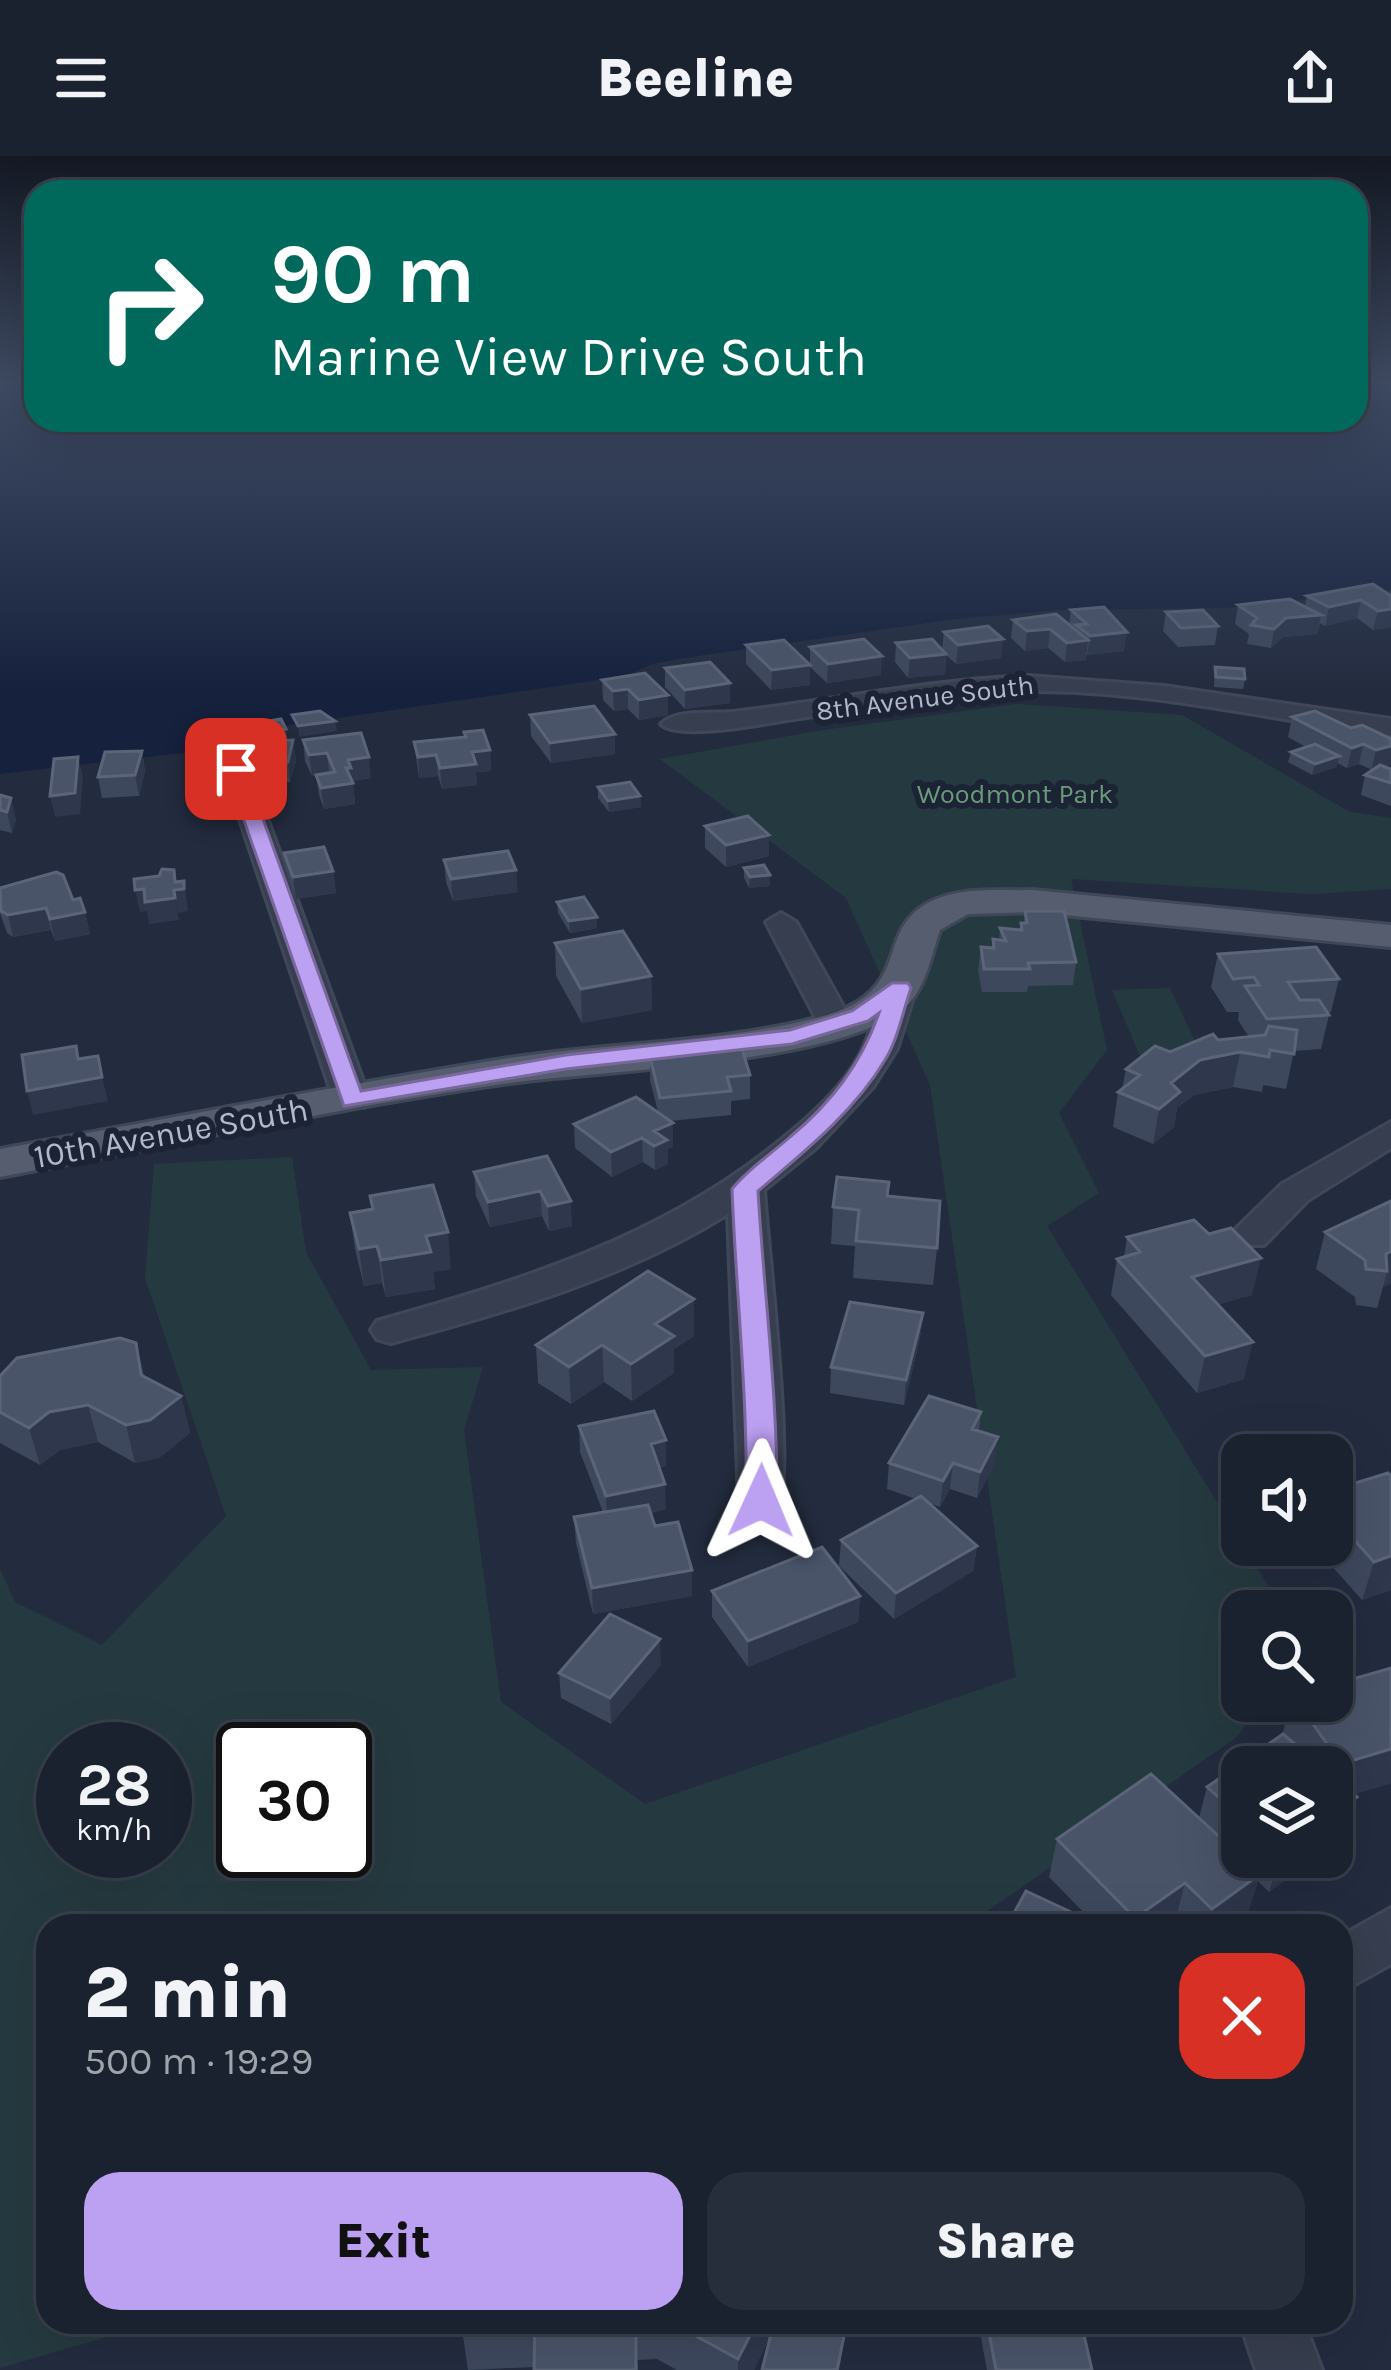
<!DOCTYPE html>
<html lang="en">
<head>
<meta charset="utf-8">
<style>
  :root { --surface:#1a212f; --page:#272e3b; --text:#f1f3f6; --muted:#9fa3aa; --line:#383e4b; --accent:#bca0f2 }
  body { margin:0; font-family:Karla,sans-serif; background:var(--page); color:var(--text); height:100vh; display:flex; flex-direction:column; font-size:45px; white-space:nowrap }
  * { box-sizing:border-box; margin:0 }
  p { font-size:39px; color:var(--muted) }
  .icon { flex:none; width:66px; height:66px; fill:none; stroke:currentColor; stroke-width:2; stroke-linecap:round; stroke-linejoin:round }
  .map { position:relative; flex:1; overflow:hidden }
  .drawer { position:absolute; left:36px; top:1758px; width:1317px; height:420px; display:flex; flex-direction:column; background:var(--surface); border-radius:36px; box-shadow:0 12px 48px #0002,0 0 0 3px var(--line) }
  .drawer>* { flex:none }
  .hud { position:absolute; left:24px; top:24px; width:1344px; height:252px; border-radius:36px; box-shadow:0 12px 48px #0002,0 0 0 3px var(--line); background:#00695c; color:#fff; overflow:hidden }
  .buttons { position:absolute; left:1221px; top:1278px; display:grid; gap:24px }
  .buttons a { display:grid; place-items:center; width:132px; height:132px; border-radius:24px; background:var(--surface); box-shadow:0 12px 48px #0002,0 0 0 3px var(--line); font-size:60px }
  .speed { position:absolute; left:36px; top:1566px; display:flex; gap:24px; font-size:60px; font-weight:700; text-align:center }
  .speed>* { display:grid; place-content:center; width:156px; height:156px; border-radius:50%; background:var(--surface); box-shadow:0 12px 48px #0002,0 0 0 3px var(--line); line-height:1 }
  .speed small { font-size:30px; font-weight:400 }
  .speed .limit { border:6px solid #111; border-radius:18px; background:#fff; color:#111 }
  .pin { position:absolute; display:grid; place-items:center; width:102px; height:102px; color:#fff; margin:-51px; border-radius:24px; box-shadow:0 6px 18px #0006 }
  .me { position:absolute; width:132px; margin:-66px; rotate:1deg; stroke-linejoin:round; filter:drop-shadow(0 0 9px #0008) }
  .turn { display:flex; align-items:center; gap:42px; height:252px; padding:0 48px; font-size:54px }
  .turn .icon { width:156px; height:156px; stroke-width:2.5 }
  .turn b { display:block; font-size:84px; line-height:102px }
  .round { display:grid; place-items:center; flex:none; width:126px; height:126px; border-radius:36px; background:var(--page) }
  .headline { display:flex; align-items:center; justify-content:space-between; height:204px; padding:0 48px }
  h1 { font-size:72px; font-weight:800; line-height:90px }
  .button { display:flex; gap:24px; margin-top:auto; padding:24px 48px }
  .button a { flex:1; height:138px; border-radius:36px; background:var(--accent); color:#111; font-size:48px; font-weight:800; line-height:138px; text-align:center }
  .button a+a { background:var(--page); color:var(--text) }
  header { display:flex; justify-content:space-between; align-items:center; height:156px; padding:0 48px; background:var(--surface); font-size:54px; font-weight:800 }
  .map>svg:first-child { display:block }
  .green { fill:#253a40; fill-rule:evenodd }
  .water { fill:#16213d }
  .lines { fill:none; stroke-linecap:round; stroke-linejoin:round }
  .minor-casing { stroke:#404758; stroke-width:6 }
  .major-casing { stroke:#404758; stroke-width:6 }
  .minor { fill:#373e4f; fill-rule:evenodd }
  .major { fill:#555d6f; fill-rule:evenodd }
  .wall { fill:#3e485d }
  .shaded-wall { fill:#2e374c }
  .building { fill:#4a5469; stroke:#5b6478; stroke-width:3 }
  .route { fill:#bca0f2; stroke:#7a689d; stroke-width:3 }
  .labels { text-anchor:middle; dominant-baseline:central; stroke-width:12; stroke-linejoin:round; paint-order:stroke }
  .far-street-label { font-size:27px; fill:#b3b9ca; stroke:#1c2334 }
  .far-park-label { font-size:27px; fill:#699b7a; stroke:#1c2334 }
  .street-label { font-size:33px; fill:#b3b9ca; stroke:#1c2334 }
</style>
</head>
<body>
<header><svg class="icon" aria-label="menu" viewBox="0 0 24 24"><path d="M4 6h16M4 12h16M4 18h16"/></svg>Beeline<svg class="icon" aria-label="share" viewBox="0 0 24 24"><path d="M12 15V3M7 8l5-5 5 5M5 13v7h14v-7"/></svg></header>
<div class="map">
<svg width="1391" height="2214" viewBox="0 0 1391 2214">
  <rect width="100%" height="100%" fill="#232c3f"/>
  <path class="green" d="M1017 548 1182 559 1350 656 1391 662V733L1311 738 1071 723 1107 894 1059 957 1099 1037 1047 1070 1284 1455H1242V1545H1262L1237 1581 966 1770H48V2166H158L0 2212V1413L15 1446 102 1489 226 1360 145 1122 154 1008 292 1001 306 1096 371 1214 483 1211 464 1274 501 1546 645 1648 1016 1521 930 929 846 742 660 603 823 574ZM63 1593H165V1695H63ZM243 1593H345V1695H243Z
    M1170 832 1201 898 1140 900 1112 834Z"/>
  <path class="water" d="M0 228H36V264H1356V228H1391V435L1223 452 1061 454 955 463 690 501 652 508 626 520 263 573 182 597 0 618Z"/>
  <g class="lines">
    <defs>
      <path id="minor" d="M1028 520 1164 530 1391 563V579C1271 564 1151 534 1029 535 950 535 872 552 794 563 767 567 679 585 661 568 676 553 711 558 732 556 831 545 928 524 1028 520Z
        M236 605 249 613 370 944 364 951H340L334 944 223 613Z
        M781 757 796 766 854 870 849 877 837 880 820 870 766 766Z
        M900 822 916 832 897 893 873 931 816 992 764 1034C767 1088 796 1322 777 1356L761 1361 745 1356 739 1345 728 1058C625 1122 507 1156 391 1187L377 1183 371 1174 377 1165C520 1125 660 1082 777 987 805 965 835 939 854 909 869 886 875 858 884 832Z
        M1391 966V992L1308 1044 1264 1089H1236L1231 1081 1236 1073 1282 1028Z
        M1391 1752V1808L1341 1836V1780Z
        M1240 2166H1304L1322 2214H1256Z"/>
      <path id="major" d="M1033 734 1391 769V791L1033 756 968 758 940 774C931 800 925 837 901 855 829 908 605 914 510 927 339 951 170 989 0 1021V993C168 963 335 930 503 903 608 886 717 888 820 861 914 837 874 778 926 748 957 730 998 735 1033 734Z"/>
    </defs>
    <use href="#minor" class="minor-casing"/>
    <use href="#major" class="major-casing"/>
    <use href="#minor" class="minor"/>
    <use href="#major" class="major"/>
  </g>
  <path class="wall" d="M1391 432V471L1373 474 1357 462 1325 470 1320 467 1317 478 1283 481 1271 492 1247 488 1249 478 1235 468 1238 449 1305 450 1307 440 1389 439Z
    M1071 454 1124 495 1086 499V504L1065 506 1048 492 1025 495 1011 482 1013 464 1069 469Z
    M1166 456 1218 470 1215 489 1178 491 1163 475Z
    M944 476 1001 502 956 508 946 499 945 518 908 522 895 506 896 487 942 494Z
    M746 489 810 508V491L881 519 827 527 810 511V529L771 534 746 508Z
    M1215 511 1245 523 1243 533 1214 531Z
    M665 512 730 527V547L685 553 665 531Z
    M645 517 668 559 639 564 628 553 614 555 603 544 602 524Z
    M530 559 615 578V598L551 607 531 580Z
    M1292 561 1351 572 1391 583V609L1384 611 1391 613V650L1361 639 1365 619 1372 614 1359 608 1347 612 1337 607V611L1312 619 1288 606 1291 596 1306 591 1288 581Z
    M246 569 286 573 287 583 274 585 293 584 296 605 290 626H283L280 638H268L266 626H263L260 605 265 586 252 588 247 579Z
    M464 576 490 594 491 615 476 616 477 629 442 633 438 620 419 622 414 586 465 581Z
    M303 584 371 622 353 625 355 648 324 653 319 639 316 619 312 620 305 605Z
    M142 595 145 615 139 640 102 642 98 621Z
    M598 631 640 640 641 651 609 656 598 642Z
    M0 639 16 663 12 677 0 674Z
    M705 670 769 700 726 711 705 692Z
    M284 697 333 715 336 737 296 743 287 718Z
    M444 704 518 736 453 745 446 726Z
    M744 712 770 730 749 732 744 722Z
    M0 732 73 744 85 756 90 778 55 785 51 774 13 781 7 777 0 757Z
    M557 746 597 772 570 777 558 757Z
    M1025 755 1076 806 1073 829 1028 830 1027 836H982L978 814 981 791 992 792 993 783 999 784 1000 772 1020 774 1021 767H1024Z
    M555 787 651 820 652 854 582 867 556 820Z
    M1218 798 1339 823 1331 856 1328 857 1329 859 1321 893 1294 895 1286 933 1263 929 1262 936 1233 931 1194 939 1177 952 1174 971 1153 988 1113 971 1118 936 1122 933 1126 913 1170 896 1218 884 1249 881 1238 864 1239 856H1227L1211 831Z
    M650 901 750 919V943L731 945V959L670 965 673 967V991L668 993V1008L655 1014 643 1006 612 1021 575 992 574 968 658 956 650 924Z
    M547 1000 572 1070 549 1075 542 1060 490 1071 476 1040 474 1016Z
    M370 1040 451 1113 433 1116 435 1133 386 1141 382 1127 364 1130 355 1093 350 1057 372 1053Z
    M887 1040 937 1092 933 1129 853 1122 855 1090 831 1088 833 1051Z
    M1391 1045V1127L1383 1131 1377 1152 1356 1149 1355 1141 1316 1113 1325 1076Z
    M1127 1081 1252 1139 1218 1148 1244 1223 1197 1237 1111 1139 1117 1103 1124 1101Z
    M923 1157 920 1182 904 1249 830 1237 831 1211Z
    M694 1180 674 1193V1217L632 1245 604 1226 571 1248 538 1227 536 1189Z
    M136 1187 144 1220 181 1240 190 1277 159 1302 135 1307 98 1286 60 1294 40 1309 0 1287V1220Z
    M981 1256 979 1275 995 1307 977 1342 950 1333 940 1351 929 1347 977 1390 973 1415 894 1463 839 1410 841 1384 916 1343 887 1333 889 1307Z
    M579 1270 666 1310 659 1311 666 1353 651 1357 655 1370 692 1440 593 1458 576 1387 574 1361 603 1356 580 1296Z
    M1391 1320V1434L1362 1444 1313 1389H1332V1334Z
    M712 1435 860 1440 858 1466 748 1511 712 1461Z
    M661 1509 611 1568 561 1542 559 1517Z
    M1391 1512V1627L1354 1638 1357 1641 1344 1680 1332 1689V1611H1242V1701H1316L1269 1736 1258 1725 1248 1756 1229 1770H1180L1175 1765 1167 1770H1007L1094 1767 1049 1721 1057 1683 1199 1662 1207 1631 1282 1579 1292 1545H1332Z
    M461 2166H796L841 2203 839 2214H762L770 2180 754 2214H677L657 2203 637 2204 638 2214H534V2211L468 2214Z
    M978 2166H1081L1092 2214H987Z"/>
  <path class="shaded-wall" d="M1361 444 1357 462 1325 470 1329 451Z
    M1391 453V471L1373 474 1378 455Z
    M1321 459 1317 478 1283 481 1271 492 1274 473 1286 462Z
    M1050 473 1048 492 1025 495 1027 475Z
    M1127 476 1124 495 1087 499 1090 480Z
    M1003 483 1001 502 956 508 958 489Z
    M1088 484 1086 504 1065 506 1067 487Z
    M946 498 945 518 908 522 910 502Z
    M882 500 881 519 827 527 828 508Z
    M810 509V529L771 534 772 514Z
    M730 527V547L685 553V534Z
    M628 533V553L614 555 613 535Z
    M668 539V559L639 564V544Z
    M335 565 337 575 299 581 298 570Z
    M286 573 287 583 252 588 250 578Z
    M615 578V598L551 607 550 587Z
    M293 584 296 605 290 626 288 606Z
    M1363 588 1359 608 1347 612 1352 592Z
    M1391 590V609L1371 615 1376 594Z
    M490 594 491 615 476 616 477 629 442 633 440 612 472 596Z
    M142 595 145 615 139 640 135 619Z
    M327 597 329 617 312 620 309 599Z
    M436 599 438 620 419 622 418 601Z
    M1339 600 1337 611 1312 619 1315 608Z
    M78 601 83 621 80 658 55 661 50 640Z
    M369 601 371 622 353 625 355 648 324 653 321 632 348 604Z
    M280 606 283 626 280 638 277 617Z
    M640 640 641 651 609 656 608 645Z
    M11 642 16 663 12 677 7 656Z
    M769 679V700L726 711V689Z
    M516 714 518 736 453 745 451 723Z
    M333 715 336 737 296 743 293 721Z
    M770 719V730L749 732 750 721Z
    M184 725 188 755 178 757 174 734H177Z
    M144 733 175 742 179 764 149 768 147 755 140 756 135 734Z
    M46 752 51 774 13 781 8 759Z
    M85 756 90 778 55 785 50 763Z
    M597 761V772L570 777 569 765Z
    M651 820 652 854 582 867 581 833Z
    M1240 896 1233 931 1194 939 1177 952 1174 971 1153 988 1159 953 1171 927 1200 904Z
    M102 921 108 945 33 959 27 935Z
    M673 967V991L668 993V1008L655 1014 654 975Z
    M642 982 643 1006 612 1021 611 996Z
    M540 1035 542 1060 490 1071 488 1046Z
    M571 1045 572 1070 549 1075 548 1050Z
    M448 1076 451 1113 433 1116 435 1133 386 1141 381 1104 426 1080Z
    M377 1090 382 1127 364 1130 359 1093Z
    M1391 1095V1127L1383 1131 1387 1115 1386 1098Z
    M1261 1102 1252 1139 1185 1158 1192 1121Z
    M694 1143V1180L674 1193V1217L632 1245 631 1208 655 1168Z
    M923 1157 920 1182 904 1249 906 1224Z
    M1253 1186 1244 1223 1197 1237 1205 1200Z
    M602 1189 604 1226 571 1248 569 1211Z
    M181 1240 190 1277 159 1302 135 1307 126 1269Z
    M88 1249 98 1286 60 1294 40 1309 29 1272 49 1256Z
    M998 1281 995 1307 977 1342 980 1316Z
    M666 1284V1310L651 1313V1288Z
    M953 1307 950 1333 940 1351 943 1325Z
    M665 1328 666 1353 607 1366 606 1340Z
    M977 1390 973 1415 894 1463 896 1437Z
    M1391 1400V1434L1362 1444 1374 1406Z
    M692 1414V1440L593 1458 592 1432Z
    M860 1440 858 1466 748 1511V1485Z
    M660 1483 661 1509 611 1568 610 1542Z
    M1391 1592V1627L1332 1645V1634L1341 1608Z
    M1357 1641 1344 1680 1332 1689V1660Z
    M1280 1701H1316L1269 1736Z
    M1260 1718 1248 1756 1229 1770H1207L1212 1753Z
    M1185 1727 1175 1765 1167 1770H1134L1135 1762Z
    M757 2166H777L754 2214H738V2203Z"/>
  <path class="building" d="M1373 428 1391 440V453L1378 455 1361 444 1329 451 1307 440Z
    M1290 443 1321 459 1286 462 1274 473 1251 469 1257 462 1238 449Z
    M1104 451 1127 476 1090 480 1076 469 1087 468 1071 454Z
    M1203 454 1218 470 1181 472 1166 456Z
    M1056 458 1088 484 1067 487 1050 473 1027 475 1013 464Z
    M988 470 1003 483 958 489 944 476Z
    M864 483 882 500 828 508 810 491Z
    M932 483 946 498 910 502 896 487Z
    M784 484 810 509 772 514 746 489Z
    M710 506 730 527 685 534 665 512Z
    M1215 511 1244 513 1245 523 1216 521Z
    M645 517 668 539 639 544 628 533 613 535 602 524Z
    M594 550 615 578 550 587 530 559Z
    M320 555 335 565 298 570 292 559Z
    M1315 555 1351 572 1362 569 1391 583V590L1376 594 1363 588 1352 592 1292 561Z
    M281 563 286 573 250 578 246 569Z
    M483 574 490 594 472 596 476 608 440 612 436 599 418 601 414 586 466 581 464 576Z
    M361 577 369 601 348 604 351 612H346L353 627 321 632 316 619 335 616 327 597 309 599 303 584Z
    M293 584 288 606H280L277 617H265L269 605H260L266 585Z
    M1315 588 1339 600 1315 608 1291 596Z
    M142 595 135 619 98 621 105 596Z
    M78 601 75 637 50 640 54 603Z
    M1380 609 1391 613V627L1365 619Z
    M630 626 640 640 608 645 598 631Z
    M0 639 11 642 7 656 0 654Z
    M748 660 769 679 726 689 705 670Z
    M324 691 333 715 293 721 284 697Z
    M508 695 516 714 451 723 444 704Z
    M764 709 770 719 750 721 744 712Z
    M162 713 174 714 175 726 184 725V733L174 734 175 742 145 746 144 733 135 734 134 723 159 720Z
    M56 716 63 719 73 744 80 742 85 756 50 763 46 752 8 759 1 755 0 732Z
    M584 741 597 761 569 765 557 746Z
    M1025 755H1064L1076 806 1028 807 1030 813H984L981 791 994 792 993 783 1006 785 1000 772 1022 774 1021 767H1027Z
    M623 775 651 820 581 833 555 787Z
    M1316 791 1339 823 1288 826 1300 844H1319L1329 859 1267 863 1245 830 1259 829 1254 821 1233 823 1218 798Z
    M1269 870 1297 874 1294 898 1270 894 1269 901 1240 896 1200 904 1171 927 1180 936 1159 953 1118 936 1140 919 1126 913 1155 890 1170 896 1213 878 1218 884 1265 879Z
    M76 890 78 903 98 900 102 921 27 935 22 899Z
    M742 893 750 919 727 921 731 935 660 942 650 901Z
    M636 941 673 967 654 975 667 984 654 990 642 982 611 996 574 968Z
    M547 1000 571 1045 548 1050 540 1035 488 1046 474 1016Z
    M837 1021 889 1026 887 1040 940 1045 937 1092 856 1085 859 1054 833 1051Z
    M433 1029 448 1076 426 1080 431 1096 381 1104 377 1090 359 1093 350 1057 373 1053 370 1040Z
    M1391 1045V1095L1386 1098 1387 1115 1366 1113 1365 1104 1325 1076Z
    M1194 1064 1209 1078 1231 1072 1261 1102 1192 1121 1253 1186 1205 1200 1117 1103 1140 1096 1127 1081Z
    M648 1115 694 1143 655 1168 674 1180 631 1208 602 1189 569 1211 536 1189Z
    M850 1146 923 1157 906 1224 831 1211Z
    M120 1182 136 1187 141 1219 181 1240 150 1264 126 1269 88 1249 49 1256 29 1272 0 1256V1220L17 1202Z
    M929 1240 981 1256 972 1273 998 1281 980 1316 953 1307 943 1325 889 1307Z
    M654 1255 666 1284 651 1288 665 1328 606 1340 579 1270Z
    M1388 1317 1391 1320V1400L1374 1406 1332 1359V1334Z
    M921 1340 977 1390 896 1437 841 1384Z
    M648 1349 655 1370 678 1366 692 1414 592 1432 574 1361Z
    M822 1391 860 1440 748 1485 712 1435Z
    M610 1458 660 1483 610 1542 559 1517Z
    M1391 1512V1593L1341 1608 1297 1545H1332V1529Z
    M1283 1578 1322 1611H1242V1662L1207 1631Z
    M1151 1618 1260 1718 1212 1753 1185 1727 1135 1762 1057 1683Z
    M1332 1620 1357 1641 1332 1660Z
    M1026 1735 1101 1770H1007Z
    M461 2166H527L461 2170Z
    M535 2166H636V2214H534Z
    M670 2166H757L738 2203Z
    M774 2166H796L844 2180 837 2214H762Z
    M987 2166H1081L1092 2214H996Z"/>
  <linearGradient id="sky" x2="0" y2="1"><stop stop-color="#131823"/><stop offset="0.42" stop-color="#3f4b63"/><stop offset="1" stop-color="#3f4b63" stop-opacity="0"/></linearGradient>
  <rect width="1391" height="538" fill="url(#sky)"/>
  <path class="route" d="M236 607 245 613 361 935 566 899 790 874 852 855 892 827H908L911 832C903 855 898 883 885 904 854 956 804 996 758 1035 764 1138 778 1242 777 1345L772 1353H750L746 1345C748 1241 736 1137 732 1033 748 1013 771 998 790 981 832 946 861 908 879 857L868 865 792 888 566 913 344 950 226 613Z"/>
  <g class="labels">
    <g class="far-street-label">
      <text transform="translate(925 542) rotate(-7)">8th Avenue South</text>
    </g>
    <g class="far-park-label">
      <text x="1015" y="638">Woodmont Park</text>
    </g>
    <g class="street-label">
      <text transform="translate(171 977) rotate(-10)">10th Avenue South</text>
    </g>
  </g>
</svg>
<div class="buttons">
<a><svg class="icon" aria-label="sound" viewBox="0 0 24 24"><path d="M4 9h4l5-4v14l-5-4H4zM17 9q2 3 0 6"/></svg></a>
<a><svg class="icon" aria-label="search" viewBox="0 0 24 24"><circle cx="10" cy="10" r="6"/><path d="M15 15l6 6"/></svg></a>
<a><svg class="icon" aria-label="layers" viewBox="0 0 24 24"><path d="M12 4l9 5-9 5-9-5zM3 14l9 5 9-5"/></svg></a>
</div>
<div class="speed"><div>28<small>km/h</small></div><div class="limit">30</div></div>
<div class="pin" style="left:236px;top:613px;background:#d93025"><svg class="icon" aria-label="arrive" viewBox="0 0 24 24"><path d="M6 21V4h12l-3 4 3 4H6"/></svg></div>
<svg class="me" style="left:761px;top:1345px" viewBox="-20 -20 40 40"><path d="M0-17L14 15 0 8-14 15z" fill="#bca0f2" stroke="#fff" stroke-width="4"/></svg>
<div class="hud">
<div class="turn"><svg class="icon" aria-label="right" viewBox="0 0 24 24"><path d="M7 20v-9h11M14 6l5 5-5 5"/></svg><div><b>90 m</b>Marine View Drive South</div></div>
</div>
<section class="drawer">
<div class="headline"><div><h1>2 min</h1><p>500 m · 19:29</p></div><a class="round" style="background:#d93025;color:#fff"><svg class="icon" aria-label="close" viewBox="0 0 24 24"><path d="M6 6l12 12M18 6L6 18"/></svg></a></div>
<div class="button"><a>Exit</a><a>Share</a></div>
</section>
</div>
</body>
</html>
